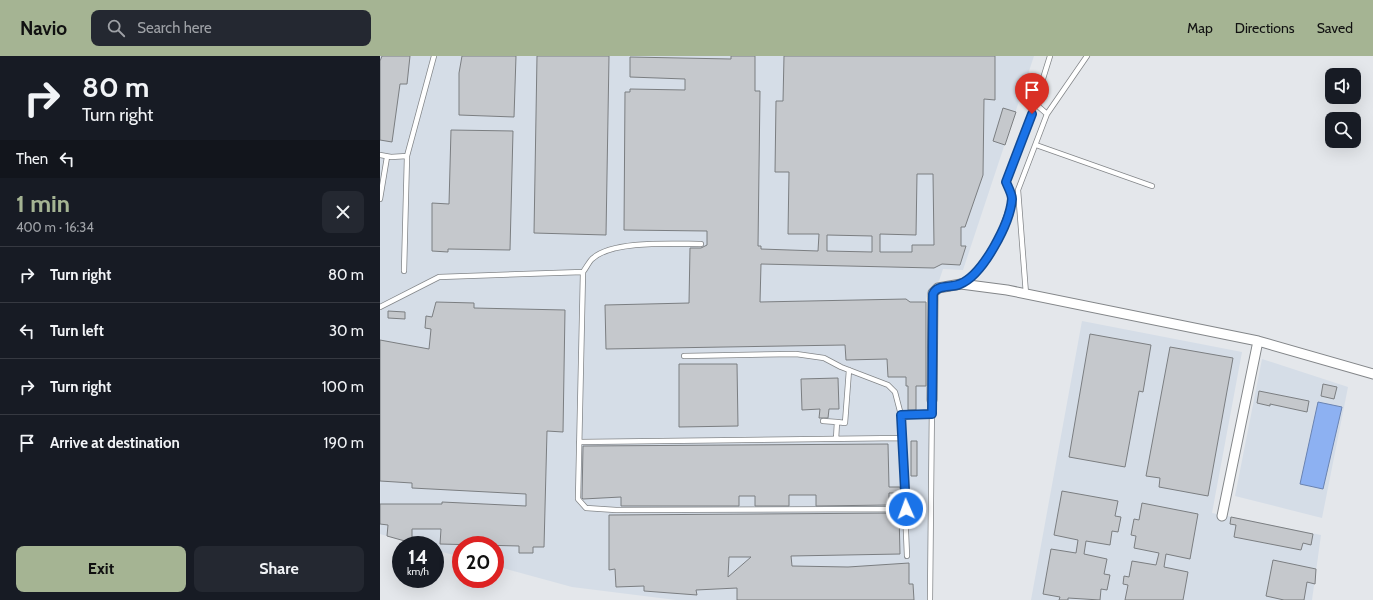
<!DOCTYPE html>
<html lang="en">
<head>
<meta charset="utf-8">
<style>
  :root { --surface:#171b24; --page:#242831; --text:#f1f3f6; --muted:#9ea1a6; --line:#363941; --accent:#a5b493 }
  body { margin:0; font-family:Cabin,sans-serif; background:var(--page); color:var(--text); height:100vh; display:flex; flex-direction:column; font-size:15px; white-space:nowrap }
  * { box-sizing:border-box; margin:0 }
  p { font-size:13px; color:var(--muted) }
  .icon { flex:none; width:22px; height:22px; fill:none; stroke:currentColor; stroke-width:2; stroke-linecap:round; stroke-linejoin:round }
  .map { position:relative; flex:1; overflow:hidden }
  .side { display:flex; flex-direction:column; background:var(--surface); width:380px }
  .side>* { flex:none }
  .guide { background:#171b24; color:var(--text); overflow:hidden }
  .buttons { position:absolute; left:945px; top:12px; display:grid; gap:8px }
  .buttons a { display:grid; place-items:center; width:36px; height:36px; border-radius:8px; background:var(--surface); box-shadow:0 4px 16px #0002; font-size:20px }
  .speed { position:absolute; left:12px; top:480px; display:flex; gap:8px; font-size:20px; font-weight:700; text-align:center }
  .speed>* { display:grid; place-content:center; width:52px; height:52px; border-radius:50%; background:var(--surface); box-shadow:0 4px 16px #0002; line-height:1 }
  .speed small { font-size:10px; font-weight:400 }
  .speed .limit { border:6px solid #d22; background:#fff; color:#111 }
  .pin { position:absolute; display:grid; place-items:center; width:34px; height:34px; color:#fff; margin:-41px -17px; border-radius:50% 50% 50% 0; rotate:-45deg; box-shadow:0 0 4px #0007 }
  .pin .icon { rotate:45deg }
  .me { position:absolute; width:44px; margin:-22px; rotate:358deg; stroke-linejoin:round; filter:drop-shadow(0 0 3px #0008) }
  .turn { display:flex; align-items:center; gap:14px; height:84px; padding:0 16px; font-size:18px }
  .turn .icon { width:52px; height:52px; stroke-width:2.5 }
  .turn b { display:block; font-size:28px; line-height:34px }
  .then { display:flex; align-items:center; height:38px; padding:0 16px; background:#0003; gap:8px; font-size:15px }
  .round { display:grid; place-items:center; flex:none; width:42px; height:42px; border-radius:8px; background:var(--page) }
  .overview { display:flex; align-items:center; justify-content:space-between; height:68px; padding:0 16px }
  h1 { font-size:24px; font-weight:800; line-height:30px; color:var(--accent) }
  .button { display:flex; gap:8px; margin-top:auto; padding:8px 16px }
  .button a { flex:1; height:46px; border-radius:8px; background:var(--accent); color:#111; font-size:16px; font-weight:800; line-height:46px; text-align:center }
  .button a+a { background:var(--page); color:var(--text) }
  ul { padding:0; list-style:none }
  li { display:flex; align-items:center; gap:12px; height:56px; padding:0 16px; border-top:1px solid var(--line) }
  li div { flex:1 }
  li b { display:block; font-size:15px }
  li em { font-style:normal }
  header { display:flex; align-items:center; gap:24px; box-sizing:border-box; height:56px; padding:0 20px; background:var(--accent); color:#111 }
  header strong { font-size:19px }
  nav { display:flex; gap:22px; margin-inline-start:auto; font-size:14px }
  .search { width:280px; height:36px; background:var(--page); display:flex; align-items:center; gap:10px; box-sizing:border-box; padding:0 14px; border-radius:8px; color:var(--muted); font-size:15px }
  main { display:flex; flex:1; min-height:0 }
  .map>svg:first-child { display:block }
  .built { fill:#d5dde7 }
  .water { fill:#8db1f2; stroke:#6a83b1 }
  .building { fill:#c5c8cc; stroke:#7b7e81; fill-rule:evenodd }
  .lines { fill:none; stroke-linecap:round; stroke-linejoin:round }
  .service-casing { stroke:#838689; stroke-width:6 }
  .minor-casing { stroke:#838689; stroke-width:11 }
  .service { stroke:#fff; stroke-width:4.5 }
  .minor { stroke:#fff; stroke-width:9 }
  .route-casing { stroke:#114b97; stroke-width:10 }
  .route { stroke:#1a73e8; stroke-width:7 }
</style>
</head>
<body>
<header>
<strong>Navio</strong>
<div class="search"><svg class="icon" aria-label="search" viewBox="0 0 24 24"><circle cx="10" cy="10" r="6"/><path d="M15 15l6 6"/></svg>Search here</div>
<nav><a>Map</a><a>Directions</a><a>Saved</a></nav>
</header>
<main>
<section class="side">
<div class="guide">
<div class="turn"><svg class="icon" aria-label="right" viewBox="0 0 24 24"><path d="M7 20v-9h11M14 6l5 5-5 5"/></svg><div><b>80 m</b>Turn right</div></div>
<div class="then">Then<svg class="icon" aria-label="left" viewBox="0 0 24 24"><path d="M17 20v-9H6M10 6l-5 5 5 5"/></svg></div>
</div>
<div class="overview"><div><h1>1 min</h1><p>400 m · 16:34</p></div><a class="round"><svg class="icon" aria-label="close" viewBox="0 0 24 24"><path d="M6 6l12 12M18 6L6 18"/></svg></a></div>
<ul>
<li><svg class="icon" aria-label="right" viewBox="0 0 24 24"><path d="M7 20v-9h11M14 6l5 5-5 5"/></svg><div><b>Turn right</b></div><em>80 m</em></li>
<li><svg class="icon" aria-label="left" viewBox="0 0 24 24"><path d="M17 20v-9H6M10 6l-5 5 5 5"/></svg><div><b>Turn left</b></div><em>30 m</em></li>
<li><svg class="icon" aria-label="right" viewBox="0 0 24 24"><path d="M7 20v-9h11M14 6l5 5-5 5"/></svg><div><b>Turn right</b></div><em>100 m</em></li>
<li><svg class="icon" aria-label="arrive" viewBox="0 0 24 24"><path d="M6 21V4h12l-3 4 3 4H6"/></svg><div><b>Arrive at destination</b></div><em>190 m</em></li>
</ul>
<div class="button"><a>Exit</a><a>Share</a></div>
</section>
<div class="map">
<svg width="993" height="544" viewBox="0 0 993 544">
  <rect width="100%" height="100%" fill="#e4e7eb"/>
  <path class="built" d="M0 0H654L583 214 563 213 559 225 550 231 546 243 547 337 552 351 550 544H296L192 531 115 510V489H81V501L55 494V489H38L0 478Z
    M702 265 862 296 832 457 941 479 932 544H651Z
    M882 303 968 331 942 462 855 440Z"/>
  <path class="water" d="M938 346 962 351 943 433 920 428Z"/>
  <path class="building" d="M2 0H30L27 28H20L12 86 0 84V5Z
    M82 0H136L134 61 79 59V17Z
    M157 0H229L226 179 154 177Z
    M351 0H375V35H380L378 190H381V193L438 195 439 178H408L409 116H395L396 45H403L404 0H615V44L604 43 603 119 585 171H581V190H586L580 209 562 208 554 212 381 208 380 246 526 243 530 246H546V330H536V354H528V330H526V321H508L507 303 466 304 465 289 226 293 225 249 309 247 310 192H321L327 189V175L244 174 245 36H250V33L305 34V23L250 21V1L351 3ZM537 118H553L554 189H532V196H500V178L536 179ZM447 179 492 180V196L447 195Z
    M623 52 636 56 625 89 613 85Z
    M71 74 133 75 130 194 68 193V196L52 195V147L69 148Z
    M56 246 94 247V252L185 254 183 376 167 375 164 491H153V497H139V490L60 488 61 473H32V487L7 480 8 469 0 468V448H62V446L146 450V438L32 432V427L0 425V284L49 293 51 273 45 272 46 260 52 261Z
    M8 255 25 256V263L8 262Z
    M710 278 771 289 763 336 759 335 745 411 689 401Z
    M790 291 853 302 828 440 779 431 780 422 766 420Z
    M299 308H357L358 370 299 371Z
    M458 322 459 353H449L448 362H439L440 353 422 354 421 323Z
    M943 328 957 331 954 343 941 340Z
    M879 335 929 345 927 356 890 348V350L877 347Z
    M531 385H537V420H531Z
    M508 388 509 431H520L521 437H509V449L436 450V439H409V450H375V440H359V450H241V441L203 443 202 442 203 390Z
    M682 435 738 445 735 460 741 461 738 476 732 475 730 489 706 485 704 498 727 503 724 518 730 519 727 534 721 533 720 544 688 542V544H679L680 541 663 538 671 493 696 497 698 484 674 479Z
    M762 447 818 458 810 503 786 498 784 511 808 516 803 544H745L748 529 743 528 744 520 749 521 752 505 776 509 779 497 754 492 756 480 751 479 754 463 759 464Z
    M519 457 520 498 411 500 412 510 468 511 529 507V528H533L534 544H357V532L316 534 317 539 264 535V530L236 531 235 513 229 514V459ZM349 501H371L348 521Z
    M851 461 933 478 931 489 923 487 921 494 854 481 856 469 850 468Z
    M893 504 936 513 935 528 927 526 924 544H904L886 540Z"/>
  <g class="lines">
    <defs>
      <path id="service" d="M667 58 659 51 656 45 670 0
        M656 89 772 130
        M0 99 11 101 27 100
        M0 143 7 101
        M24 215 27 100 54 0
        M203 216 198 443 206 452 236 454 525 453
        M582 227 602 210 610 199 622 173 632 144 626 126 656 45
        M646 238 638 134 667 58 707 0
        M0 251 59 221 203 216C206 212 209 206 212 203 232 184 294 188 321 188
        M304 300 416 298 444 302 461 311 508 329 515 336 521 359 527 500
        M521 359 552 358
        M443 365 457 366
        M456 383 457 366 465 367 469 314
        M199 386 522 382
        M550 544 552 344"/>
      <path id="minor" d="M552 344 553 237 558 232 581 228 627 234 878 285 993 318
        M842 460 878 285"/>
    </defs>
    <use href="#service" class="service-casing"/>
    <use href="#minor" class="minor-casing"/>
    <use href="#service" class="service"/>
    <use href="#minor" class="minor"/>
  </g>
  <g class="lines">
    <defs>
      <path id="route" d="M526 453 521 359 552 358 553 238C557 228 572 232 580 228 603 219 630 167 632 143 632 138 628 131 626 126L652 58"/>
    </defs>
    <use href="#route" class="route-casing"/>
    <use href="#route" class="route"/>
  </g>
</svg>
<div class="buttons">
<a><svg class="icon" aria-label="sound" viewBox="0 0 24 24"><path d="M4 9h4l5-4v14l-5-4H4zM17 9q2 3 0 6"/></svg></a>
<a><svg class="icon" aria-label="search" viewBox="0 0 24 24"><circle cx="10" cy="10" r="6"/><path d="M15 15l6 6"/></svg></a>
</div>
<div class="speed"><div>14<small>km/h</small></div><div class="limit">20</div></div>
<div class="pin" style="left:652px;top:58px;background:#d93025"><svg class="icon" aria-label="arrive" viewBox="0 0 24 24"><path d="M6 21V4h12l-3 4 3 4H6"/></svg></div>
<svg class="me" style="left:526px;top:453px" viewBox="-20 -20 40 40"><circle r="17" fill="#1a73e8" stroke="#fff" stroke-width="3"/><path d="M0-11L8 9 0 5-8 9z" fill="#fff"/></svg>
</div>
</main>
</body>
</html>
